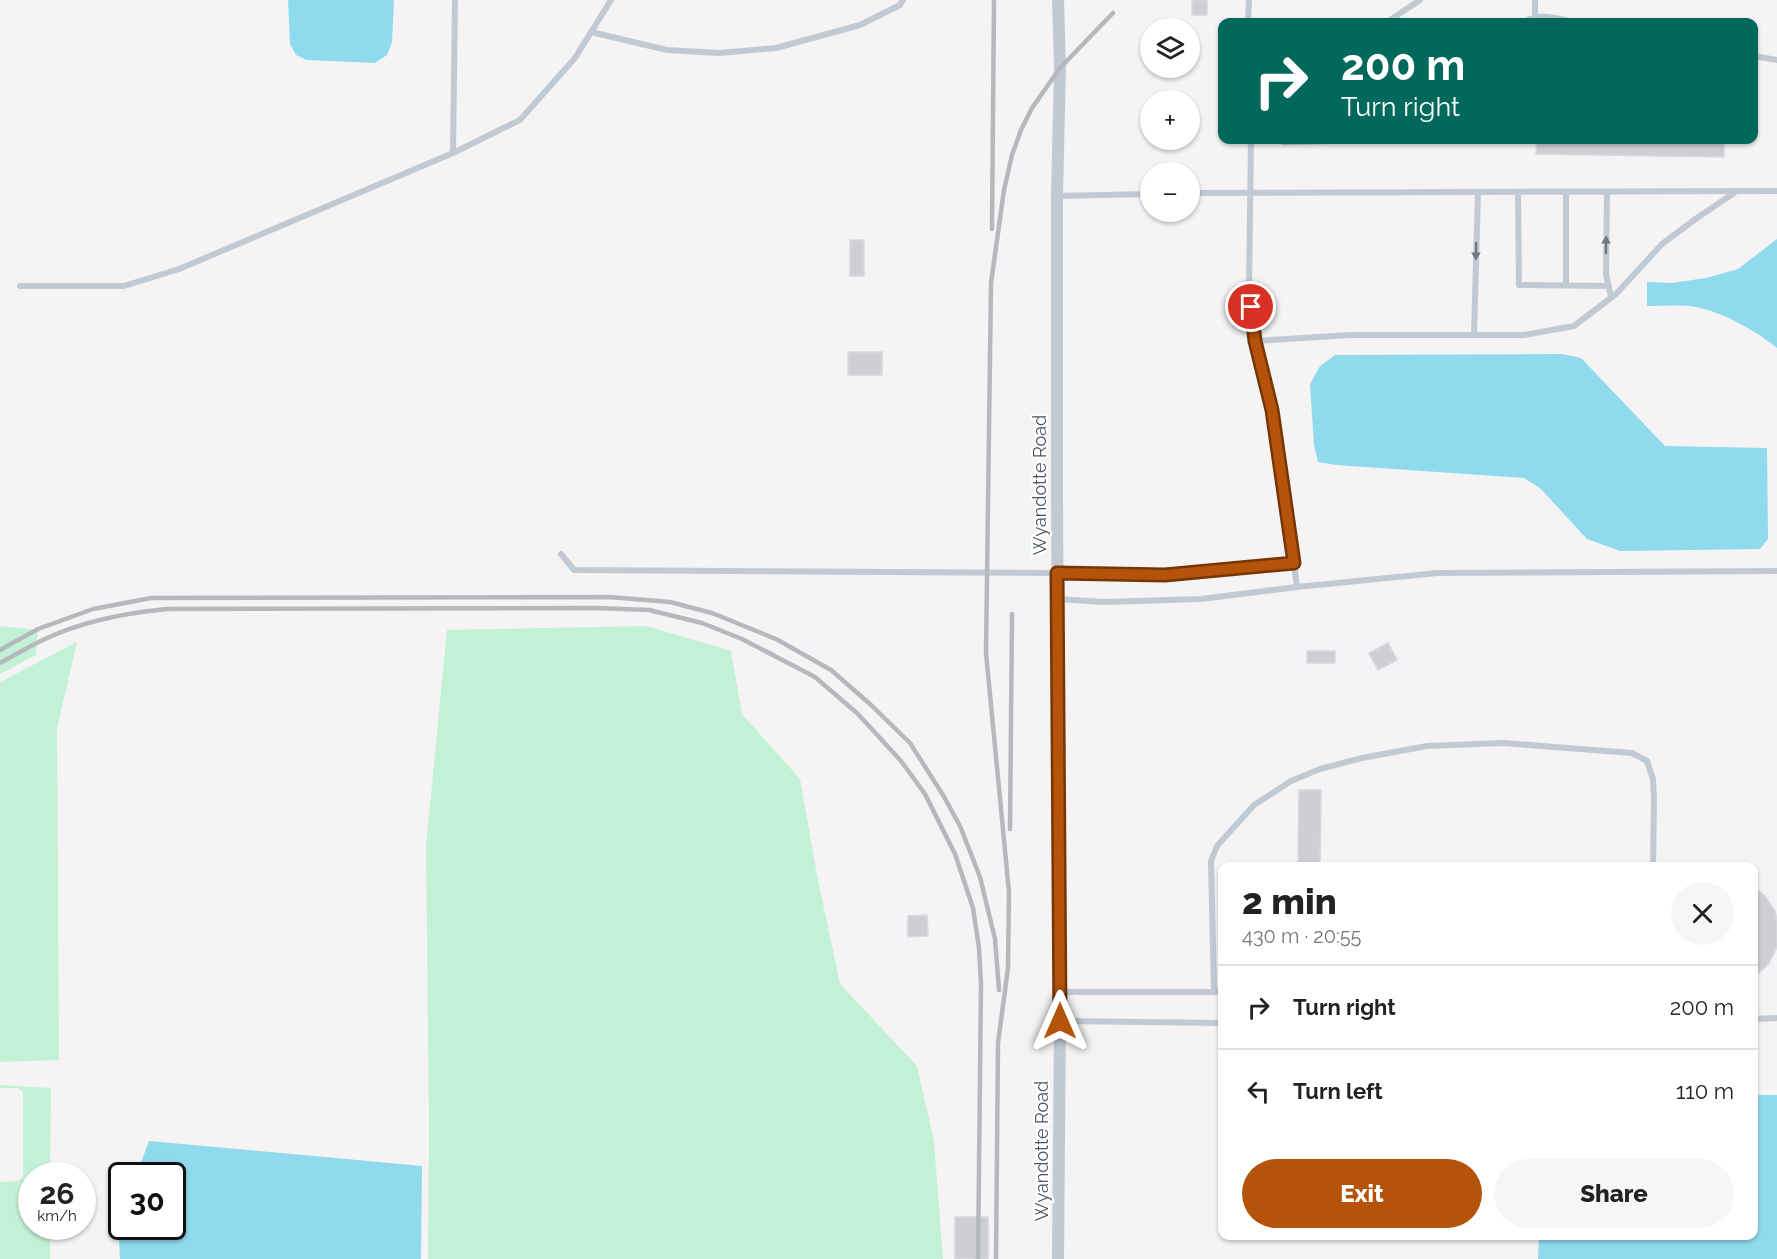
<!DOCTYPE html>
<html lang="en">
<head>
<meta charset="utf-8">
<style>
  :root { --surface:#fff; --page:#f6f6f6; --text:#222; --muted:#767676; --line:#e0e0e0; --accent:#b45309 }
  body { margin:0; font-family:Raleway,sans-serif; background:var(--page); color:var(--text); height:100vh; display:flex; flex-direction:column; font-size:22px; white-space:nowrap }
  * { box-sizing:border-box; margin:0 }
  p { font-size:20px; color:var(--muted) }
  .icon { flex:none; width:33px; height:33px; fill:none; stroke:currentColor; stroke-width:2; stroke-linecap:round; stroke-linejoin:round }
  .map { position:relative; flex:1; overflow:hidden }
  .side { position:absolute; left:1218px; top:862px; width:540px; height:378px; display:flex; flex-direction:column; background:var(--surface); border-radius:12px; box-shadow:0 2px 4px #0004 }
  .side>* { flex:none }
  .guide { position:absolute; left:1218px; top:18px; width:540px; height:126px; border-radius:12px; box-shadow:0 2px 4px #0004; background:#00695c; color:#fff; overflow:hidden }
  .fabs { position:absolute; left:1140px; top:18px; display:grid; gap:12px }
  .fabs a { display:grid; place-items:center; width:60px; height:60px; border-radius:50%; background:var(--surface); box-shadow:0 2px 4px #0004; font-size:30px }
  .speed { position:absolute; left:18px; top:1162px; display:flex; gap:12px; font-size:30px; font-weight:700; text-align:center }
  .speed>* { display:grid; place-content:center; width:78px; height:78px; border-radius:50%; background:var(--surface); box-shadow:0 2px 4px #0004; line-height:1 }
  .speed small { font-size:15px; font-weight:400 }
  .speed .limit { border:3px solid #111; border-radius:9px; background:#fff; color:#111 }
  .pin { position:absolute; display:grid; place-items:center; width:51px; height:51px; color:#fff; margin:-26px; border:3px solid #fff; border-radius:50%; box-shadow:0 2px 6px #0007 }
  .me { position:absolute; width:66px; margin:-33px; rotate:0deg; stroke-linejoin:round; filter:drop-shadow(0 0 4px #0008) }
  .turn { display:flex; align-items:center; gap:21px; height:126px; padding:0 24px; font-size:27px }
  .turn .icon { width:78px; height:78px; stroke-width:2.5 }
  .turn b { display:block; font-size:42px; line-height:51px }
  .round { display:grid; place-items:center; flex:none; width:63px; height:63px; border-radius:32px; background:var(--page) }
  .overview { display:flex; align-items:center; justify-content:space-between; height:102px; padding:0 24px }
  h1 { font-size:36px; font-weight:800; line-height:45px }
  .cta { display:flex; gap:12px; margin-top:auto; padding:12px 24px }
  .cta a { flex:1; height:69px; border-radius:36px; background:var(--accent); color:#fff; font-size:24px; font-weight:800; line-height:69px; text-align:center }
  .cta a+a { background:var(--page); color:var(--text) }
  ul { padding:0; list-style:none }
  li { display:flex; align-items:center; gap:18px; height:84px; padding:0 24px; border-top:2px solid var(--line) }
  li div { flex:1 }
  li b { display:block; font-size:22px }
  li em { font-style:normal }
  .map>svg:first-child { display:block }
  .green { fill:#c3f1d5 }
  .water { fill:#90daee }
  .building { fill:#cdcfd5; stroke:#d7d9de; stroke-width:1.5 }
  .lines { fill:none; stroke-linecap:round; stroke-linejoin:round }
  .service { stroke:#c1cad2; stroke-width:6 }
  .minor { stroke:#c1cad2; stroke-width:12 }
  .rail { stroke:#b5b8bd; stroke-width:4.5 }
  .oneway { fill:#6e7983 }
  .route-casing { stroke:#753606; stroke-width:15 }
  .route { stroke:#b45309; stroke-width:10 }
  .labels { text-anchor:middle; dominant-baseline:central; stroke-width:4.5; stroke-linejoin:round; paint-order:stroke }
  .street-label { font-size:18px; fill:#4a5661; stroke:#fff }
</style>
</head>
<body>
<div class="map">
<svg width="1777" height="1259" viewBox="0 0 1777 1259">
  <rect width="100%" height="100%" fill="#f5f3f3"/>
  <path class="green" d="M0 626 38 630 36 655 0 674Z
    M647 626 731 651 742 714 800 779 818 880 840 984 917 1066 934 1141 943 1259H428L429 1125 426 846 447 630Z
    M77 642 57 728 59 1060 0 1062V682Z
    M0 1085 51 1088 50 1176H32V1227H50V1259H0V1182C8 1181 19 1184 23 1176V1092L18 1088H0Z"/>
  <path class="water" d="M288 0H394L392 42 387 55 375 63 307 60 296 55 290 44Z
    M1777 239V348C1755 330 1718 309 1689 306 1675 305 1661 306 1647 306V282L1672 283 1706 278 1738 269Z
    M1562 354 1581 358 1665 446 1767 448 1768 539 1760 549 1620 551 1587 539 1540 488 1524 478 1336 465 1318 462 1314 445 1310 384 1320 366 1335 355Z
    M1754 1095H1777V1259H1538L1539 1236H1754Z
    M149 1141 422 1166 421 1259H120L118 1220 121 1212 122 1227H172V1176H136Z"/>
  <path class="building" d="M1192 0H1207V15H1192Z
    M1537 140H1724V157L1536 154Z
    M850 240H864V276H850Z
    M848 352H882V375H848Z
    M1388 643 1397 660 1378 670 1369 653Z
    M1307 651H1335V663H1307Z
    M1299 790H1321L1320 867H1298Z
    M1754 887 1765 896 1775 911 1777 920V947L1769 963 1754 978Z
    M927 915 928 936 908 937V916Z
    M955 1217H988V1259H955Z"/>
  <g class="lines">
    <path class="service" d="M1535 17V0
      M1248 22 1249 0
      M1387 22 1420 0
      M1524 22C1540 12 1557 19 1575 22
      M591 32 667 50 719 53 776 48 860 25 900 5 903 0
      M1754 56 1777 60
      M1251 140 1249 290 1255 341 1272 410 1283 478 1297 587 1437 573 1777 571
      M1283 142 1377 140
      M453 153 455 0
      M1518 192 1519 285 1609 286
      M1566 192V285
      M1607 192 1606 274 1611 297
      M1190 193 1777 191
      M1057 196 1150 194
      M20 286H124L179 269 453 153 520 120 575 58 611 0
      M1474 335 1478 192
      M1255 341 1351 335H1524L1574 326 1616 294 1662 244 1697 218 1737 191
      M561 554 574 570 1057 573 1165 575 1294 563
      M1057 599 1104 602 1201 599 1297 587
      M1060 992H1222
      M1214 992 1211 861 1217 846 1254 805 1291 781 1320 769 1362 758 1427 746 1503 743 1632 753 1647 761 1653 779 1654 798 1653 867
      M1754 1019 1777 1018
      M1061 1021 1222 1023"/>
    <path class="minor" d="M1058 0 1060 68 1057 196V499L1060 1021 1058 1259"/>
    <path class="rail" d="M992 229 994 0
      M0 650 38 629 93 609 151 598 609 597 670 602 712 613 776 639 831 670 870 704 910 743 943 795 960 826 980 877 995 939 999 990
      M0 663C15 655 30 646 45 639 83 621 125 613 167 609L596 608 649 610 702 623 742 639 815 677 858 714 901 761 925 794 955 854 973 908 979 948 981 984 978 1259
      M1010 829 1012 614
      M996 1259 998 1043 1008 968 1009 892 986 653 991 283 1004 190 1012 155 1021 130 1032 108 1060 68 1113 13"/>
  </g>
  <defs><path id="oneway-solid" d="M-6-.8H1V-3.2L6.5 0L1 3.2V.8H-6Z" transform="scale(1.5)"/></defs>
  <g class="oneway">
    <use href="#oneway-solid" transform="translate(1606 245) rotate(-89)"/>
    <use href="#oneway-solid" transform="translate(1476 251) rotate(91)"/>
  </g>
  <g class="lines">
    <defs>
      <path id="route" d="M1060 1021 1057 573 1165 575 1294 563 1272 410 1255 341 1251 307"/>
    </defs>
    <use href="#route" class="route-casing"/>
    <use href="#route" class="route"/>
  </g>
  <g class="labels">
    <g class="street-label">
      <text transform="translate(1039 485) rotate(-90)">Wyandotte Road</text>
      <text transform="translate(1041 1151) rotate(-90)">Wyandotte Road</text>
    </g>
  </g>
</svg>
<div class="fabs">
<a><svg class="icon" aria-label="layers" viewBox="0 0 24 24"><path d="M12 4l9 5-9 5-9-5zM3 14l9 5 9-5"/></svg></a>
<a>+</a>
<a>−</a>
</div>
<div class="speed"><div>26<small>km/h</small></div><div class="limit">30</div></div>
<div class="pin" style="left:1251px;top:307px;background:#d93025"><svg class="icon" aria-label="arrive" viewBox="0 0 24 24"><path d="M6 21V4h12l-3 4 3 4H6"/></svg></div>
<svg class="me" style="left:1060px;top:1021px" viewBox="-20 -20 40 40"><path d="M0-17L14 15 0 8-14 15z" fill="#b45309" stroke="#fff" stroke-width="4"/></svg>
<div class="guide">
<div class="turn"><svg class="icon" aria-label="right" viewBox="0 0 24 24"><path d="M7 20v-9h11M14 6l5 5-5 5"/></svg><div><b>200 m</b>Turn right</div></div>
</div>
<section class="side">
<div class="overview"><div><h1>2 min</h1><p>430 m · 20:55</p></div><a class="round"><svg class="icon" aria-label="close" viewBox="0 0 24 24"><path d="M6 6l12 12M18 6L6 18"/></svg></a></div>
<ul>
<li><svg class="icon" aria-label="right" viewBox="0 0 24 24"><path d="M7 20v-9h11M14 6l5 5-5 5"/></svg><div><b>Turn right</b></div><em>200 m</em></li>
<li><svg class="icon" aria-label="left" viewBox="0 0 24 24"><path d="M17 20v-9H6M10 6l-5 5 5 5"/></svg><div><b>Turn left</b></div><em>110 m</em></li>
</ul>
<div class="cta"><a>Exit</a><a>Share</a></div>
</section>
</div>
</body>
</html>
